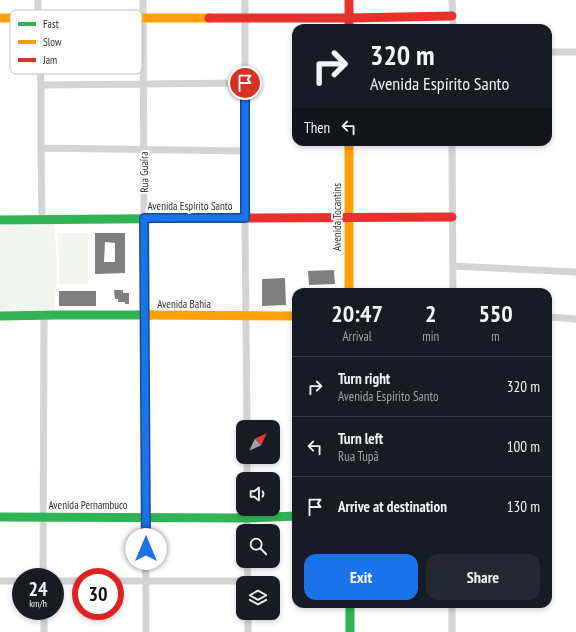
<!DOCTYPE html>
<html lang="en">
<head>
<meta charset="utf-8">
<style>
  :root { --surface:#171b24; --page:#242831; --text:#f1f3f6; --muted:#9ea1a6; --line:#363941; --accent:#1a73e8 }
  body { margin:0; font-family:"PT Sans Narrow",sans-serif; background:var(--page); color:var(--text); height:100vh; display:flex; flex-direction:column; font-size:15px; white-space:nowrap }
  * { box-sizing:border-box; margin:0 }
  p { font-size:13px; color:var(--muted) }
  .icon { flex:none; width:22px; height:22px; fill:none; stroke:currentColor; stroke-width:2; stroke-linecap:round; stroke-linejoin:round }
  .map { position:relative; flex:1; overflow:hidden }
  .panel { position:absolute; left:292px; top:288px; width:260px; height:320px; display:flex; flex-direction:column; background:var(--surface); border-radius:12px; box-shadow:0 2px 6px #0003 }
  .panel>* { flex:none }
  .banner { position:absolute; left:292px; top:24px; width:260px; height:122px; border-radius:12px; box-shadow:0 2px 6px #0003; background:#171b24; color:var(--text); overflow:hidden }
  .needle { width:26px; rotate:45deg }
  .buttons { position:absolute; left:236px; top:420px; display:grid; gap:8px }
  .buttons a { display:grid; place-items:center; width:44px; height:44px; border-radius:8px; background:var(--surface); box-shadow:0 2px 6px #0003; font-size:20px }
  .speed { position:absolute; left:12px; top:568px; display:flex; gap:8px; font-size:20px; font-weight:700; text-align:center }
  .speed>* { display:grid; place-content:center; width:52px; height:52px; border-radius:50%; background:var(--surface); box-shadow:0 2px 6px #0003; line-height:1 }
  .speed small { font-size:10px; font-weight:400 }
  .speed .limit { border:6px solid #d22; background:#fff; color:#111 }
  .pin { position:absolute; display:grid; place-items:center; width:34px; height:34px; color:#fff; margin:-17px; border:2px solid #fff; border-radius:50%; box-shadow:0 1px 4px #0007 }
  .me { position:absolute; width:44px; margin:-22px; rotate:0deg; stroke-linejoin:round; filter:drop-shadow(0 0 3px #0008) }
  .turn { display:flex; align-items:center; gap:14px; height:84px; padding:0 12px; font-size:18px }
  .turn .icon { width:52px; height:52px; stroke-width:2.5 }
  .turn b { display:block; font-size:28px; line-height:34px }
  .then { display:flex; align-items:center; height:38px; padding:0 12px; background:#0003; gap:8px; font-size:15px }
  .eta { display:flex; justify-content:space-evenly; align-items:center; height:68px; text-align:center }
  .eta b { font-size:24px; font-weight:800; line-height:28px }
  .primary-button { display:flex; gap:8px; margin-top:auto; padding:8px 12px }
  .primary-button a { flex:1; height:46px; border-radius:12px; background:var(--accent); color:#fff; font-size:16px; font-weight:800; line-height:46px; text-align:center }
  .primary-button a+a { background:var(--page); color:var(--text) }
  ul { padding:0; list-style:none }
  li { display:flex; align-items:center; gap:12px; height:60px; padding:0 12px; border-top:1px solid var(--line) }
  li div { flex:1 }
  li b { display:block; font-size:15px }
  li em { font-style:normal }
  .map>svg:first-child { display:block }
  .green { fill:#f1f5ec }
  .building { fill:#7f7f7f; fill-rule:evenodd }
  .lines { fill:none; stroke-linecap:round; stroke-linejoin:round }
  .street { stroke:#d4d4d4; stroke-width:7 }
  .fast { stroke:#30b455; stroke-width:9 }
  .slow { stroke:#ff9f0a; stroke-width:9 }
  .jam { stroke:#e5322d; stroke-width:9 }
  .route-casing { stroke:#114b97; stroke-width:10 }
  .route { stroke:#1a73e8; stroke-width:7 }
  .labels { text-anchor:middle; dominant-baseline:central; stroke-width:4; stroke-linejoin:round; paint-order:stroke }
  .street-label { font-size:11px; fill:#2f2f2f; stroke:#fff }
  .key { fill:#fff; stroke:#c1c1c1; stroke-width:1 }
  .key-label { font-size:11px; fill:#2f2f2f }
</style>
</head>
<body>
<div class="map">
<svg width="576" height="632" viewBox="0 0 576 632">
  <rect width="100%" height="100%" fill="#fff"/>
  <path class="green" d="M54 224 57 258V277L54 310H0V226Z
    M58 233H88V284H59Z"/>
  <path class="building" d="M95 233H125V273L95 274ZM105 242 115 243V262H104Z
    M334 270 335 284 309 285 308 271Z
    M285 278 286 305 262 306V279Z
    M114 290H123V293H129V304H125V302H118V299H115Z
    M59 291H96V306H59Z"/>
  <g class="lines">
    <path class="street" d="M38 0V17L41 85V148L42 220
      M143 0 146 632
      M245 0V218L247 427
      M452 0 453 28
      M548 52H576
      M41 85 245 83
      M452 142 453 292
      M41 148 245 151
      M453 266 576 272
      M548 317 576 319
      M247 457V479
      M247 509V531
      M247 561 248 583
      M43 577 44 315
      M0 581H21
      M55 581H81
      M115 581H248
      M452 604V632
      M44 611V632
      M248 613V632"/>
    <path class="fast" d="M0 220 232 218
      M0 316 56 315H151
      M0 517 247 518 296 516
      M350 604V632"/>
    <path class="slow" d="M0 18H209
      M349 142V292
      M151 315 296 316"/>
    <path class="jam" d="M349 0V28
      M209 18H349L452 16
      M232 218 452 217"/>
  </g>
  <g class="lines">
    <defs>
      <path id="route" d="M146 549 144 218H245V83"/>
    </defs>
    <use href="#route" class="route-casing"/>
    <use href="#route" class="route"/>
  </g>
  <g class="labels">
    <g class="street-label">
      <text transform="translate(144 172) rotate(-91)">Rua Guaíra</text>
      <text x="190" y="206">Avenida Espírito Santo</text>
      <text transform="translate(337 217) rotate(-90)">Avenida Tocantins</text>
      <text x="184" y="304">Avenida Bahia</text>
      <text x="88" y="505">Avenida Pernambuco</text>
    </g>
  </g>
  <rect x="10" y="10" width="132" height="64" rx="6" class="key"/>
  <rect x="18" y="22" width="18" height="4" fill="#30b455"/>
  <rect x="18" y="40" width="18" height="4" fill="#ff9f0a"/>
  <rect x="18" y="58" width="18" height="4" fill="#e5322d"/>
  <g class="key-label">
    <text x="43" y="28">Fast</text>
    <text x="43" y="46">Slow</text>
    <text x="43" y="64">Jam</text>
  </g>
</svg>
<div class="buttons">
<a><svg class="needle" viewBox="-14 -14 28 28"><path d="M0-13l5 13h-10z" fill="#e53935"/><path d="M0 13l5-13h-10z" fill="#9ea1a6"/></svg></a>
<a><svg class="icon" aria-label="sound" viewBox="0 0 24 24"><path d="M4 9h4l5-4v14l-5-4H4zM17 9q2 3 0 6"/></svg></a>
<a><svg class="icon" aria-label="search" viewBox="0 0 24 24"><circle cx="10" cy="10" r="6"/><path d="M15 15l6 6"/></svg></a>
<a><svg class="icon" aria-label="layers" viewBox="0 0 24 24"><path d="M12 4l9 5-9 5-9-5zM3 14l9 5 9-5"/></svg></a>
</div>
<div class="speed"><div>24<small>km/h</small></div><div class="limit">30</div></div>
<div class="pin" style="left:245px;top:83px;background:#d93025"><svg class="icon" aria-label="arrive" viewBox="0 0 24 24"><path d="M6 21V4h12l-3 4 3 4H6"/></svg></div>
<svg class="me" style="left:146px;top:549px" viewBox="-20 -20 40 40"><circle r="19" fill="#fff"/><path d="M0-13L10 11 0 6-10 11z" fill="#1a73e8"/></svg>
<div class="banner">
<div class="turn"><svg class="icon" aria-label="right" viewBox="0 0 24 24"><path d="M7 20v-9h11M14 6l5 5-5 5"/></svg><div><b>320 m</b>Avenida Espírito Santo</div></div>
<div class="then">Then<svg class="icon" aria-label="left" viewBox="0 0 24 24"><path d="M17 20v-9H6M10 6l-5 5 5 5"/></svg></div>
</div>
<section class="panel">
<div class="eta">
<div><b>20:47</b><p>Arrival</p></div>
<div><b>2</b><p>min</p></div>
<div><b>550</b><p>m</p></div>
</div>
<ul>
<li><svg class="icon" aria-label="right" viewBox="0 0 24 24"><path d="M7 20v-9h11M14 6l5 5-5 5"/></svg><div><b>Turn right</b><p>Avenida Espírito Santo</p></div><em>320 m</em></li>
<li><svg class="icon" aria-label="left" viewBox="0 0 24 24"><path d="M17 20v-9H6M10 6l-5 5 5 5"/></svg><div><b>Turn left</b><p>Rua Tupã</p></div><em>100 m</em></li>
<li><svg class="icon" aria-label="arrive" viewBox="0 0 24 24"><path d="M6 21V4h12l-3 4 3 4H6"/></svg><div><b>Arrive at destination</b></div><em>130 m</em></li>
</ul>
<div class="primary-button"><a>Exit</a><a>Share</a></div>
</section>
</div>
</body>
</html>
